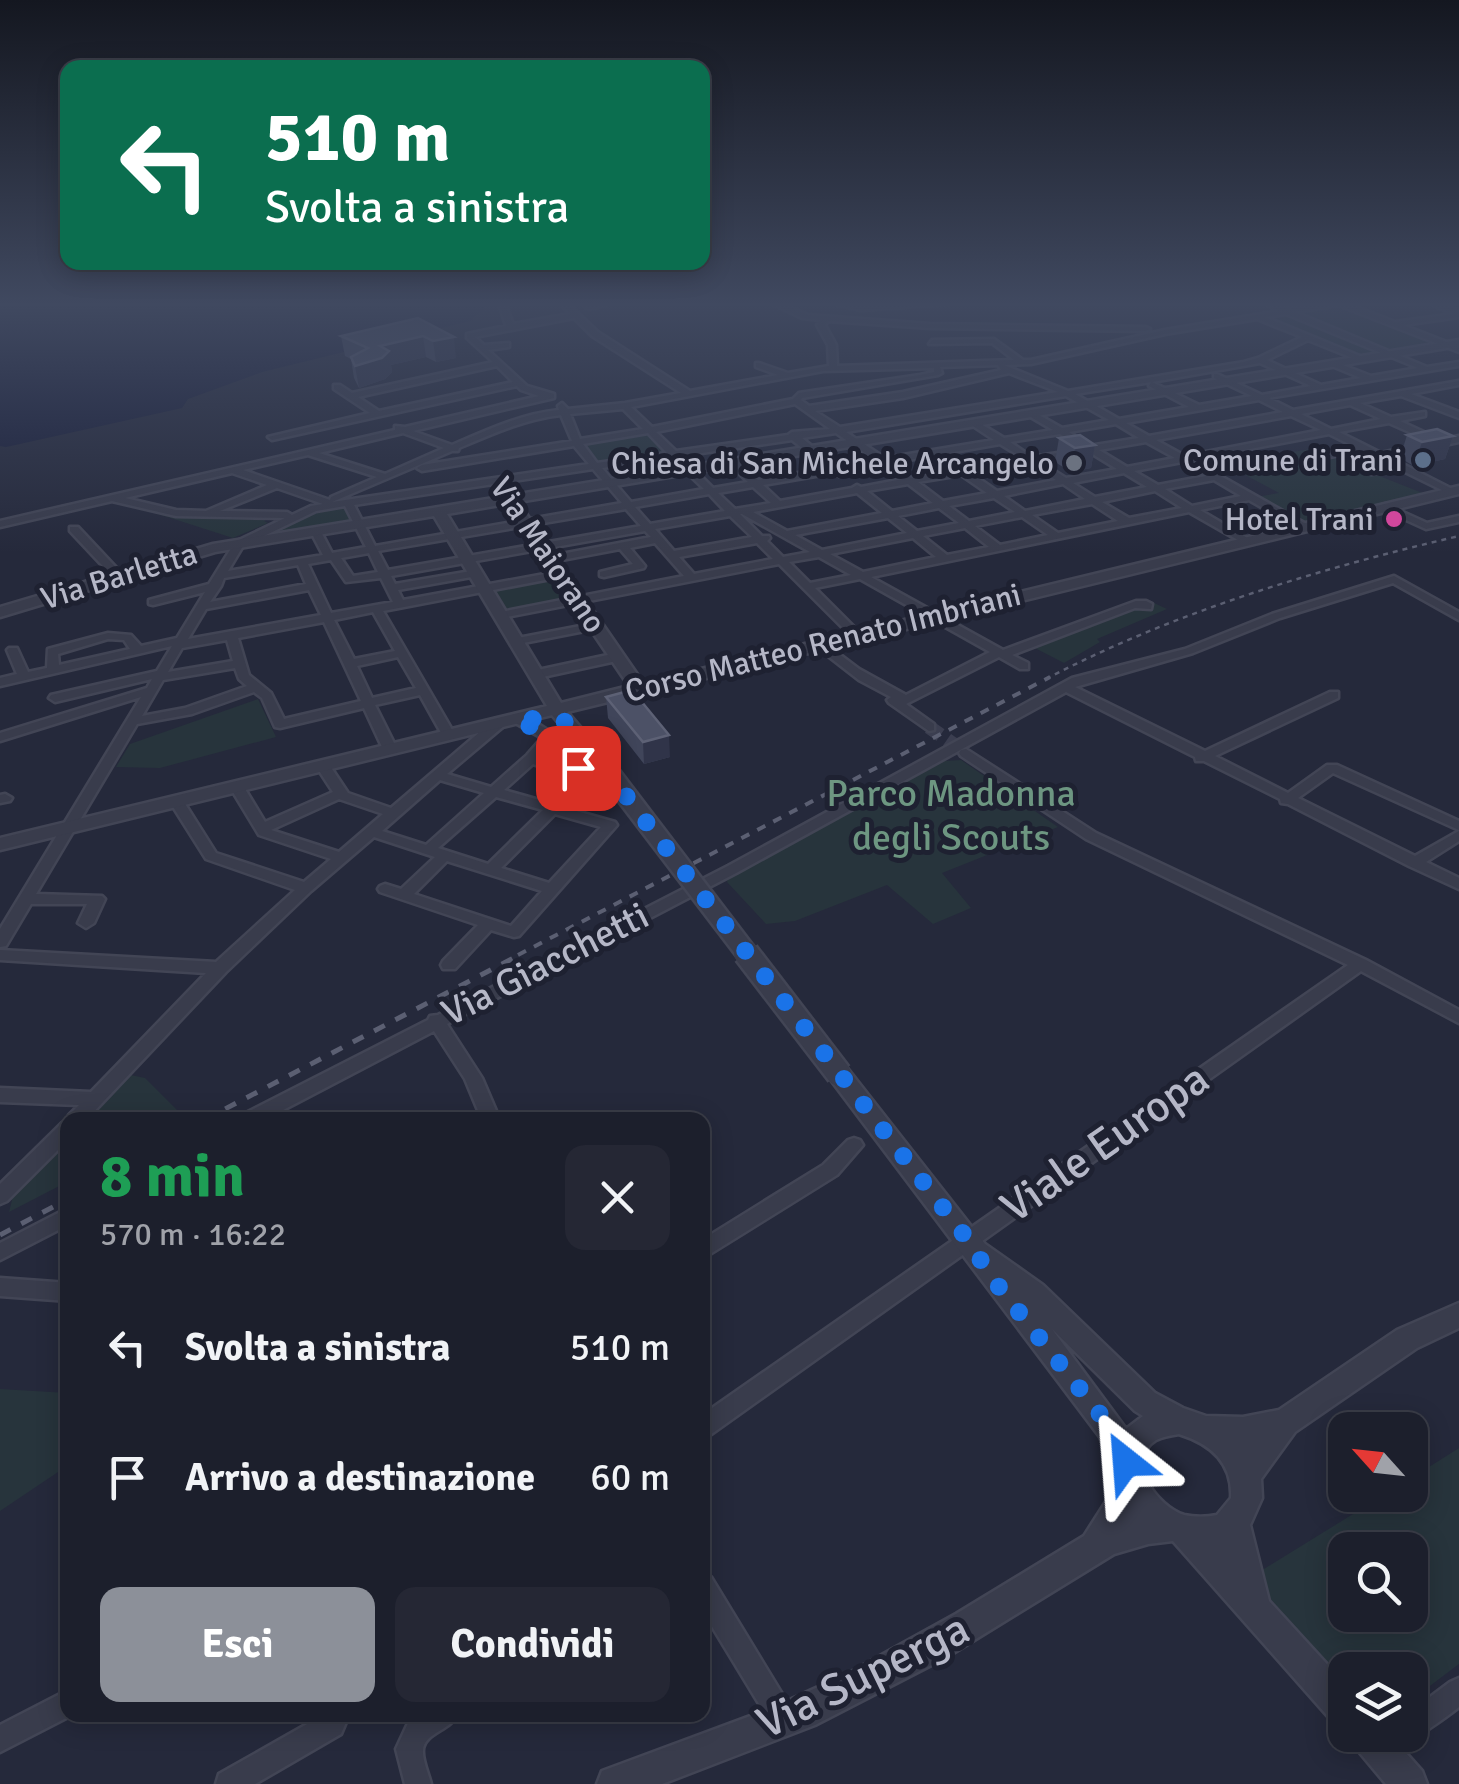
<!DOCTYPE html>
<html lang="it">
<head>
<meta charset="utf-8">
<style>
  :root { --surface:#1c1f2c; --page:#252734; --text:#f1f3f6; --muted:#a0a2a9; --line:#3a3d48; --accent:#8c9099 }
  body { margin:0; font-family:Signika,sans-serif; background:var(--page); color:var(--text); height:100vh; display:flex; flex-direction:column; font-size:38px; white-space:nowrap }
  * { box-sizing:border-box; margin:0 }
  p { font-size:32px; color:var(--muted) }
  .icon { flex:none; width:55px; height:55px; fill:none; stroke:currentColor; stroke-width:2; stroke-linecap:round; stroke-linejoin:round }
  .map { position:relative; flex:1; overflow:hidden }
  .panel { position:absolute; left:60px; top:1112px; width:650px; height:610px; display:flex; flex-direction:column; background:var(--surface); border-radius:20px; box-shadow:0 5px 25px #0003,0 0 0 2px var(--line) }
  .panel>* { flex:none }
  .top-card { position:absolute; left:60px; top:60px; width:650px; height:210px; border-radius:20px; box-shadow:0 5px 25px #0003,0 0 0 2px var(--line); background:#0b6e4f; color:#fff; overflow:hidden }
  .needle { width:65px; rotate:297deg }
  .buttons { position:absolute; left:1328px; top:1412px; display:grid; gap:20px }
  .buttons a { display:grid; place-items:center; width:100px; height:100px; border-radius:20px; background:var(--surface); box-shadow:0 5px 25px #0003,0 0 0 2px var(--line); font-size:50px }
  .pin { position:absolute; display:grid; place-items:center; width:85px; height:85px; color:#fff; margin:-42px; border-radius:20px; box-shadow:0 5px 15px #0006 }
  .me { position:absolute; width:110px; margin:-55px; rotate:332deg; stroke-linejoin:round; filter:drop-shadow(0 0 8px #0008) }
  .turn { display:flex; align-items:center; gap:35px; height:210px; padding:0 40px; font-size:45px }
  .turn .icon { width:130px; height:130px; stroke-width:2.5 }
  .turn b { display:block; font-size:70px; line-height:85px }
  .round { display:grid; place-items:center; flex:none; width:105px; height:105px; border-radius:20px; background:var(--page) }
  .overview { display:flex; align-items:center; justify-content:space-between; height:170px; padding:0 40px }
  h1 { font-size:60px; font-weight:700; line-height:75px; color:#1e9e55 }
  .button { display:flex; gap:20px; margin-top:auto; padding:20px 40px }
  .button a { flex:1; height:115px; border-radius:20px; background:var(--accent); color:#fff; font-size:40px; font-weight:700; line-height:115px; text-align:center }
  .button a+a { background:var(--page); color:var(--text) }
  ul { padding:0; list-style:none }
  li { display:flex; align-items:center; gap:30px; height:130px; padding:0 40px }
  li div { flex:1 }
  li b { display:block; font-size:38px }
  li em { font-style:normal }
  .map>svg:first-child { display:block }
  .green { fill:#27343c; fill-rule:evenodd }
  .water { fill:#191e39 }
  .lines { fill:none; stroke-linecap:round; stroke-linejoin:round }
  .minor-tunnel { stroke:#3b3e50; stroke-width:14; stroke-dasharray:14 8; stroke-linecap:butt }
  .minor-casing { stroke:#424555; stroke-width:5 }
  .tertiary-casing { stroke:#424555; stroke-width:5 }
  .minor { fill:#393c4c; fill-rule:evenodd }
  .tertiary { fill:#393c4c; fill-rule:evenodd }
  .rail-far2 { stroke:#5b5f72; stroke-width:2.5; stroke-dasharray:5 5; stroke-linecap:butt }
  .rail-far1 { stroke:#5b5f72; stroke-width:4; stroke-dasharray:9 9; stroke-linecap:butt }
  .rail { stroke:#5b5f72; stroke-width:5; stroke-dasharray:12 12; stroke-linecap:butt }
  .tertiary-bridge-far1-casing { stroke:#424555; stroke-width:24; stroke-linecap:butt }
  .tertiary-bridge-casing { stroke:#424555; stroke-width:29; stroke-linecap:butt }
  .tertiary-bridge-far1 { stroke:#393c4c; stroke-width:19 }
  .tertiary-bridge { stroke:#393c4c; stroke-width:24 }
  .wall { fill:#40455a }
  .shaded-wall { fill:#303449 }
  .building { fill:#4c5166; stroke:#5d6175; stroke-width:2.5 }
  .route { stroke:#1a73e8; stroke-width:18; stroke-dasharray:0 32.4 }
  .service-dot { fill:#5c6f8a; stroke:#1e2131; stroke-width:4 }
  .worship-dot { fill:#6b7280; stroke:#1e2131; stroke-width:4 }
  .hotel-dot { fill:#d1479c; stroke:#1e2131; stroke-width:4 }
  .labels { text-anchor:middle; dominant-baseline:central; stroke-width:10; stroke-linejoin:round; paint-order:stroke }
  .far-poi-label { font-size:32px; fill:#b5b7c7; stroke:#1e2131; text-anchor:end }
  .far-street-label { font-size:32px; fill:#b5b7c7; stroke:#1e2131 }
  .park-label { font-size:38px; fill:#6d9681; stroke:#1e2131 }
  .street-label { font-size:38px; fill:#b5b7c7; stroke:#1e2131 }
  .near-street-label { font-size:45px; fill:#b5b7c7; stroke:#1e2131 }
</style>
</head>
<body>
<div class="map">
<svg width="1459" height="1784" viewBox="0 0 1459 1784">
  <rect width="100%" height="100%" fill="#25293b"/>
  <path class="green" d="M1339 305 1440 344 1360 357 1265 317Z
    M648 432 668 453 596 463 581 444Z
    M1311 449 1425 494 1301 523 1256 497 1279 493 1236 470 1278 463 1267 456Z
    M343 506 352 522 256 540 309 511Z
    M152 512 261 518 268 519 264 521 268 523 233 538Z
    M559 576 576 599 504 613 489 589Z
    M1150 601 1167 609 1097 639 1100 642 1064 663 1031 646 1127 608 1150 610Z
    M258 699 276 737 160 768 116 767 130 744Z
    M961 760 1058 827 942 873 971 908 933 924 887 885 795 921 766 924 727 882 729 875 945 761Z
    M126 1074 145 1078 187 1120H83Z
    M67 1137V1182L9 1212 13 1196Z
    M0 1389 68 1393 67 1466 0 1511Z
    M1459 1448V1664L1410 1701V1670H1345V1682L1259 1587 1254 1575 1384 1495H1410V1479ZM1345 1550H1410V1615H1345Z"/>
  <path class="water" d="M0 303H490L470 321 262 372 188 399 182 408 6 447 0 446Z"/>
  <g class="lines">
    <path class="minor-tunnel" d="M929 727 966 753"/>
    <defs>
      <path id="minor" d="M560 303H567L598 332 690 391 778 375 756 367V363H759L788 373 829 366 828 345 817 325 821 320 802 318 771 303H781L808 315 930 324 1146 327 1150 329 1146 331 930 328 828 321 825 325 836 345 837 366 1014 360 992 343 929 344 932 340 994 339 1023 360H1031L1165 330 1279 311 1263 303H1273L1288 309 1324 303H1346L1395 322 1454 314 1428 303H1439L1459 311V317L1403 325 1459 347V352L1338 305 1295 312 1427 367 1459 362V366L1269 398 1293 410 1459 381V385L1411 394 1459 412V418L1401 396 1360 403 1391 417 1425 412V416L1400 421 1441 440 1459 436V442L1389 457 1458 492 1450 494 1401 470 1371 474V470L1393 466 1363 451 1324 458V454L1355 447 1329 434 1192 460 1306 524V528H1298L1249 500 1200 510 1249 539V543L1245 544 1189 512 871 577 1003 650 1136 601H1146L1152 604 1151 609 1135 608 1012 655 1028 663V669H1020L999 657 906 704 934 724V730L929 731 889 703 887 700 891 697 859 680 814 645V641H822L859 669 906 695 990 652 860 579 815 588 859 632V636H851L779 564 501 618 495 615 501 612 684 576 655 543 630 548 645 566 644 568 604 577 600 576V572L633 564 620 549 551 562 546 559 551 556 651 537 645 531 391 576 395 584 477 570 482 573 477 576 398 590 403 600 561 571 566 574 561 577 383 611 455 735 454 738H444L420 695 375 705 397 749 390 753 383 749 364 708 280 728 275 727 262 698 254 692 192 714 137 724 36 894 102 896 105 899 94 923 86 928 78 923 87 904H31L6 946 0 947V929L141 697 0 741V733L147 688 152 679 55 702 49 698 51 695 157 671 172 646 0 686V678L17 674 7 650 9 648H17L28 672 47 668 48 649 108 633 131 635 141 646 177 638 205 592 153 605 149 604V600L209 584 235 542 285 518 176 516 112 501 0 527V521L395 430V426L405 427 539 396 521 390 517 386 272 440 268 437 370 413 334 389V385H340L352 393 493 362 467 338V334L506 326 500 306 507 308 513 324 570 314ZM1286 314 1418 368 1371 376 1335 362 1331 364 1332 366 1361 378 1321 385 1267 360 1308 340 1360 361 1367 359 1265 317ZM574 318 592 336 681 393 625 403 568 409 562 403 558 406 559 410C521 414 487 430 452 445L413 431 554 398V394L527 386 488 350 509 347V343L484 345 475 337ZM1257 319 1302 337 1258 358 1244 362 1068 391 1004 365 1031 364 1165 334ZM1260 363 1311 386 1262 395 1217 374H1214V378L1252 396 1199 405 1152 382ZM998 365 1001 370 903 392 809 406 801 400 802 398 938 375 942 373 940 367ZM497 366 513 382 379 411 358 397ZM934 368V372L920 375 799 393 793 399 652 427 631 407 823 371ZM1009 373 1058 392 840 427 815 411 903 398ZM1151 382 1149 386 1189 407 1119 419 1075 394ZM1066 396 1109 420 1062 428 1032 411 1028 414 1029 416 1053 430 1004 438 976 421 972 424 973 426 994 440 885 458 846 432ZM1259 400 1283 412 1149 436 1126 423ZM795 404 830 429 792 432 788 435 676 451 656 432ZM1350 405 1381 419 1331 429 1301 414ZM623 409 643 429 580 439 570 414ZM561 415 572 441 422 465 417 468 422 471 574 446 589 464 332 502 452 451H458L459 448C492 434 525 419 561 415ZM1291 416 1321 430 1185 456 1156 440ZM1389 423 1432 442 1381 453 1339 432ZM1116 424 1139 438 1089 446 1069 432ZM403 433 444 448 385 474 319 453ZM648 433 667 453 597 463 583 444ZM836 433 875 460 837 467 802 438ZM1060 434 1117 469 1066 478 1039 461 1077 454V450L1032 457 1010 442ZM792 440 827 468 758 480 724 450ZM1146 442 1175 458 1127 467 1099 450ZM1000 444 1023 458 964 469 957 465 952 468 954 470 912 478 907 476 903 479 861 487 857 485 852 488 780 501 763 485 833 473 839 476 842 475V471L881 465 888 468 893 465 891 463ZM715 451 748 482 713 488 681 456ZM308 455 377 477 331 497 330 500 243 470ZM672 458 704 489 631 502 602 468ZM1182 462 1206 476 1158 485 1134 471ZM1029 463 1056 480 997 491 971 473ZM593 469 622 503 375 546 354 505ZM232 473 267 485 206 511 176 510 125 498ZM1124 473 1147 487 1095 497 1073 483ZM961 475 987 493 943 501 918 482ZM1214 480 1241 496 1192 506 1165 489ZM908 484 933 503 892 511 867 491ZM1063 484 1085 499 1025 511 1004 496ZM753 487 771 503 735 509 718 493ZM277 488 323 504 311 506 292 515 287 512 220 511ZM1155 491 1182 508 1129 518 1102 502ZM857 493 882 513 787 531 753 512ZM709 494 725 511 650 524 635 507ZM994 498 1015 512 969 521 949 506ZM1092 504 1118 521 1058 533 1032 515ZM345 506 366 547 332 553 321 532 316 529 311 532 323 555 228 571 243 546 316 511ZM939 508 959 523 917 531 898 516ZM626 509 641 526 388 570 378 551ZM740 514H742L810 552 783 557 767 541 770 538 769 536H762ZM730 516 752 537 674 551 655 529ZM1022 517 1048 535 1000 545 975 526ZM888 518 907 533 822 550 795 535ZM965 528 989 547 947 555 923 536ZM913 538 936 557 863 572 830 554ZM757 543 773 559 694 574 679 557ZM369 553 378 572 353 576 341 558ZM819 557 851 575 810 583 789 562ZM331 560 346 582 381 578 393 602 331 613 308 564ZM298 565 306 584 210 602 221 586 224 578ZM309 590 321 615 188 639 206 609ZM373 612 395 651 354 659 334 620ZM324 622 361 701 284 719 271 693 249 675 238 638ZM108 639 124 640 130 649 59 665 58 654ZM227 640 233 661 168 672 182 648ZM398 657 416 688 372 698 357 666ZM235 668 239 679 247 686 185 708 142 716 163 680Z
        M597 303H613L589 309 585 307Z
        M831 303 861 306 961 303 861 310Z
        M1385 504 1427 523 1459 516V522L1426 529 1382 509V505Z
        M70 527H78L123 575V579H115L70 531Z
        M1394 576 1459 612V620L1393 583 1280 618 1193 653 1075 687 1205 751 1330 692H1338V698L1215 756 1288 793 1327 765H1337L1459 821V830L1333 773 1298 798 1415 856 1459 831V841L1426 862 1459 878V889L1409 866 1288 804 1281 803 1280 799 1204 761H1196L1195 757 1066 692 738 872 447 1024 482 1078 500 1120H482L465 1079 434 1031 264 1120H239L242 1115 428 1020 430 1016 438 1015 728 866 1072 678 1185 649 1272 614Z
        M596 623 602 626 600 628 518 644 512 641 518 638Z
        M617 653 623 657 621 660 538 678 532 674 538 670Z
        M516 714C549 725 571 747 589 775L587 782 562 807 615 822 617 825 519 936 514 937 491 930 455 969H443L441 965 443 961 478 925 380 892 378 889 380 886 385 884 401 889 435 857 374 837 311 891 226 972 86 1120H68V1140L7 1201 0 1204V1184L62 1123 67 1121 69 1115 79 1105 0 1102V1088L91 1092 206 973 0 960V950L216 962 295 890 206 859 170 802 172 799H182L216 853 304 882 331 859 259 835 230 787 232 784H242L265 822 333 792 316 766 323 762 328 763 348 793 391 808 495 719H505V725L447 774 491 787 527 755 542 738 512 721V715ZM551 744 570 767 541 758ZM533 764 574 777 575 778 550 803 504 790ZM440 780 484 793 426 845 382 831ZM496 797 543 810 488 864 438 848ZM339 799 383 814 339 852 271 830ZM555 814 601 827 549 883 501 868ZM447 861 542 891 511 926 414 894Z
        M966 749 1096 833 1366 960 1459 1010V1023L1361 971 710 1435 702 1438V1415L1348 965 1086 839 961 756 959 753 961 750Z
        M5 794 12 798 10 801 0 803V795Z
        M854 1138 860 1140 863 1145 837 1175 702 1259V1240L823 1165 848 1140Z
        M68 1208V1225L0 1260V1243Z
        M0 1278 68 1283V1301L0 1296Z
        M702 1574 711 1577 793 1712 797 1721 793 1730 784 1734 775 1730 702 1610Z
        M1459 1678V1707C1444 1719 1428 1729 1413 1740 1402 1748 1393 1758 1380 1763L1371 1759 1367 1750C1375 1731 1391 1735 1410 1735V1712L1450 1682Z
        M68 1690V1715H72L0 1752V1725Z
        M323 1715H349L341 1734 255 1784H216L219 1774Z
        M419 1715H457C451 1730 424 1733 423 1750 422 1760 429 1775 431 1784H405L396 1749 409 1721Z"/>
      <path id="tertiary" d="M1459 340V346L518 502 643 683 1459 486V494L567 712 606 757 609 761 606 765H594L552 715 0 850V838L547 706 434 516 215 552 0 617V607L213 544ZM506 504 629 686 561 703 447 514Z
        M839 1066 847 1068 985 1244 1043 1285 1155 1393 1183 1408 1206 1416 1243 1417 1279 1410 1397 1330 1459 1303V1328L1417 1348 1295 1432 1261 1479 1262 1498 1250 1525 1269 1601 1345 1684V1727L1333 1722 1173 1541 1148 1544 1114 1554 945 1658 815 1725 662 1784H597L602 1771 772 1708 851 1672 956 1614 1084 1536 1107 1500 1113 1470 1100 1437 831 1080 827 1074 831 1068ZM1052 1329 1135 1411 1143 1416 1126 1429ZM1179 1434C1211 1444 1233 1463 1231 1498L1217 1515C1207 1517 1194 1517 1184 1515 1158 1507 1123 1461 1156 1440 1162 1437 1172 1435 1179 1434Z
        M1349 1735H1390L1422 1771 1427 1784H1386L1355 1747Z"/>
    </defs>
    <use href="#minor" class="minor-casing"/>
    <use href="#tertiary" class="tertiary-casing"/>
    <use href="#minor" class="minor"/>
    <use href="#tertiary" class="tertiary"/>
    <path class="rail-far2" d="M1046 679C1174 612 1318 569 1459 536"/>
    <path class="rail-far1" d="M518 955 1050 677"/>
    <path class="rail" d="M204 1120 523 953
      M0 1235 68 1199"/>
    <defs>
      <path id="tertiary-bridge-far1" d="M600 761 748 955"/>
      <path id="tertiary-bridge" d="M746 953 839 1074"/>
    </defs>
    <use href="#tertiary-bridge-far1" class="tertiary-bridge-far1-casing"/>
    <use href="#tertiary-bridge" class="tertiary-bridge-casing"/>
    <use href="#tertiary-bridge-far1" class="tertiary-bridge-far1"/>
    <use href="#tertiary-bridge" class="tertiary-bridge"/>
  </g>
  <path class="wall" d="M418 318 456 358 436 362 426 357 391 365 392 372 385 379 359 388 354 378 351 359 345 356 341 336Z
    M1407 435 1453 436 1445 459 1414 466 1400 458Z
    M1059 438 1095 445 1091 468 1071 472 1055 462Z
    M606 697 670 757 644 764 608 718Z"/>
  <path class="shaded-wall" d="M423 336 426 357 391 365 392 372 385 379 359 388 355 366 380 346Z
    M454 337 456 358 436 362 433 341Z
    M1453 436 1445 459 1414 466 1422 442Z
    M1095 445 1091 468 1071 472 1075 448Z
    M669 735 670 757 644 764 643 742Z"/>
  <path class="building" d="M418 318 454 337 433 341 423 336 380 346 389 351 382 358 355 366 351 357 368 348 341 336Z
    M1437 429 1453 436 1422 442 1407 435Z
    M1080 435 1095 445 1075 448 1059 438Z
    M632 690 669 735 643 742 606 697Z"/>
  <linearGradient id="sky" x2="0" y2="1"><stop stop-color="#141720"/><stop offset="0.55" stop-color="#404960"/><stop offset="1" stop-color="#404960" stop-opacity="0"/></linearGradient>
  <rect width="1459" height="553" fill="url(#sky)"/>
  <g class="lines">
    <path class="route" d="M578 768 550 738 516 718 564 721 600 762 968 1240 992 1278 1111 1428 1126 1462"/>
  </g>
  <circle class="service-dot" cx="1423" cy="460" r="10"/>
  <circle class="worship-dot" cx="1074" cy="463" r="10"/>
  <circle class="hotel-dot" cx="1394" cy="519" r="10"/>
  <g class="labels">
    <g class="far-poi-label">
      <text x="1403" y="460">Comune di Trani</text>
      <text x="1054" y="463">Chiesa di San Michele Arcangelo</text>
      <text x="1374" y="519">Hotel Trani</text>
    </g>
    <g class="far-street-label">
      <text transform="translate(548 555) rotate(56)">Via Maiorano</text>
      <text transform="translate(119 576) rotate(-17)">Via Barletta</text>
      <text transform="translate(823 643) rotate(-14)">Corso Matteo Renato Imbriani</text>
    </g>
    <g class="park-label">
      <text x="951" y="793">Parco Madonna<tspan x="951" dy="44">degli Scouts</tspan></text>
    </g>
    <g class="street-label">
      <text transform="translate(545 964) rotate(-27)">Via Giacchetti</text>
    </g>
    <g class="near-street-label">
      <text transform="translate(1105 1143) rotate(-35)">Viale Europa</text>
      <text transform="translate(863 1676) rotate(-26)">Via Superga</text>
    </g>
  </g>
</svg>
<div class="buttons">
<a><svg class="needle" viewBox="-14 -14 28 28"><path d="M0-13l5 13h-10z" fill="#e53935"/><path d="M0 13l5-13h-10z" fill="#a0a2a9"/></svg></a>
<a><svg class="icon" aria-label="search" viewBox="0 0 24 24"><circle cx="10" cy="10" r="6"/><path d="M15 15l6 6"/></svg></a>
<a><svg class="icon" aria-label="layers" viewBox="0 0 24 24"><path d="M12 4l9 5-9 5-9-5zM3 14l9 5 9-5"/></svg></a>
</div>
<div class="pin" style="left:578px;top:768px;background:#d93025"><svg class="icon" aria-label="arrive" viewBox="0 0 24 24"><path d="M6 21V4h12l-3 4 3 4H6"/></svg></div>
<svg class="me" style="left:1126px;top:1462px" viewBox="-20 -20 40 40"><path d="M0-17L14 15 0 8-14 15z" fill="#1a73e8" stroke="#fff" stroke-width="4"/></svg>
<div class="top-card">
<div class="turn"><svg class="icon" aria-label="left" viewBox="0 0 24 24"><path d="M17 20v-9H6M10 6l-5 5 5 5"/></svg><div><b>510 m</b>Svolta a sinistra</div></div>
</div>
<section class="panel">
<div class="overview"><div><h1>8 min</h1><p>570 m · 16:22</p></div><a class="round"><svg class="icon" aria-label="close" viewBox="0 0 24 24"><path d="M6 6l12 12M18 6L6 18"/></svg></a></div>
<ul>
<li><svg class="icon" aria-label="left" viewBox="0 0 24 24"><path d="M17 20v-9H6M10 6l-5 5 5 5"/></svg><div><b>Svolta a sinistra</b></div><em>510 m</em></li>
<li><svg class="icon" aria-label="arrive" viewBox="0 0 24 24"><path d="M6 21V4h12l-3 4 3 4H6"/></svg><div><b>Arrivo a destinazione</b></div><em>60 m</em></li>
</ul>
<div class="button"><a>Esci</a><a>Condividi</a></div>
</section>
</div>
</body>
</html>
